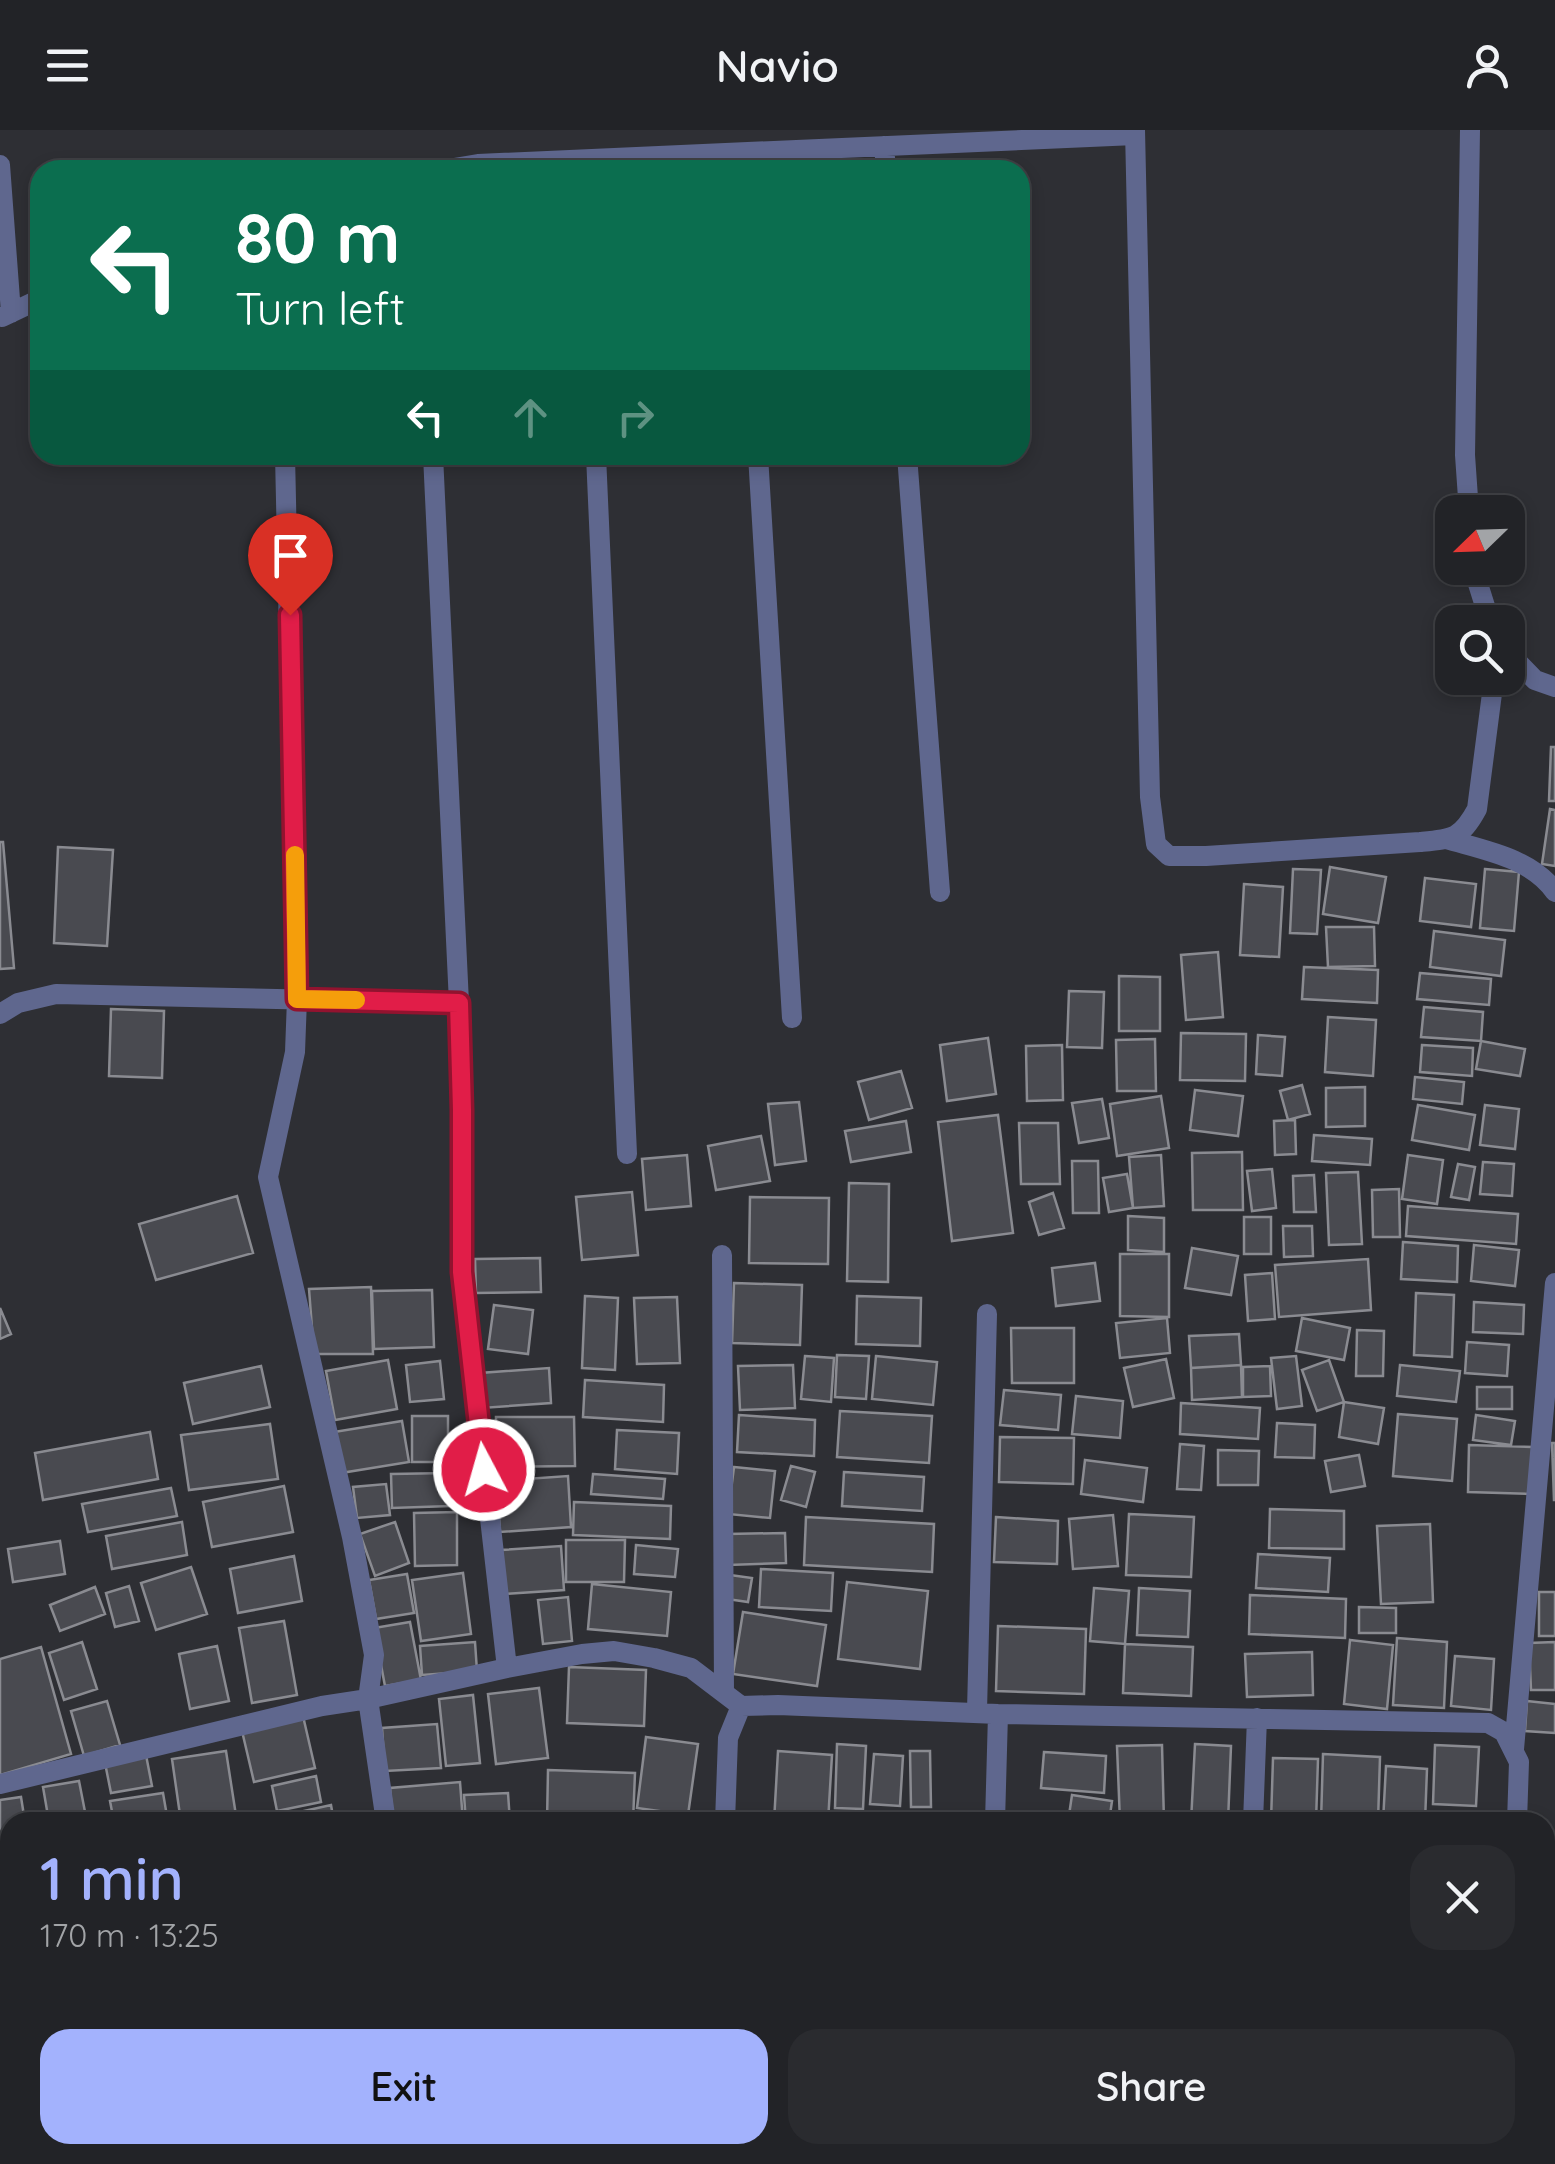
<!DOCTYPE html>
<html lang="en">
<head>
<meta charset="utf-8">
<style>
  :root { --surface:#222327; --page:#2a2b2f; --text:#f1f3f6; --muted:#a2a4a7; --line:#3f4044; --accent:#a3b2fd }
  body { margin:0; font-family:Quicksand,sans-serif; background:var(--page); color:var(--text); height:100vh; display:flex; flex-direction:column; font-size:38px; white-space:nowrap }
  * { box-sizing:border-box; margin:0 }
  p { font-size:32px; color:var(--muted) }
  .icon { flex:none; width:55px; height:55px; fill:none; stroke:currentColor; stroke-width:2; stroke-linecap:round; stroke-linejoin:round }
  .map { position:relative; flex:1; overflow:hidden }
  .drawer { position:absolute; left:0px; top:1682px; width:1555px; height:352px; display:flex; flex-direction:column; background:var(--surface); border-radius:30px 30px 0 0; box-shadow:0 5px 15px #0003,0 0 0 2px var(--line) }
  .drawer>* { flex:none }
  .guide { position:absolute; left:30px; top:30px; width:1000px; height:305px; border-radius:30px; box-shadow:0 5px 15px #0003,0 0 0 2px var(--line); background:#0b6e4f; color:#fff; overflow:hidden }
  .needle { width:65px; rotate:247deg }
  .fabs { position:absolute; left:1435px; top:365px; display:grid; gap:20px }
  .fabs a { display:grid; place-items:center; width:90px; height:90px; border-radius:20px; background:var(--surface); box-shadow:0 5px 15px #0003,0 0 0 2px var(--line); font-size:50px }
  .pin { position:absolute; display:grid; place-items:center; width:85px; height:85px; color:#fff; margin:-102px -42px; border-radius:50% 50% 50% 0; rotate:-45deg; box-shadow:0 0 10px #0007 }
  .pin .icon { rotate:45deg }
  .me { position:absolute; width:110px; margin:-55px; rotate:354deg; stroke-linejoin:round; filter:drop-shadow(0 0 8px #0008) }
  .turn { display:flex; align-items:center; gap:35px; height:210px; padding:0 40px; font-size:45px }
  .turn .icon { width:130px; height:130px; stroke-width:2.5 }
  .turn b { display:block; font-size:70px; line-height:85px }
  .lanes { display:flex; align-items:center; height:95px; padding:0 40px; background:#0003; justify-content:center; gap:50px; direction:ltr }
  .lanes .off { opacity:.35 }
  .round { display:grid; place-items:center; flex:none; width:105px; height:105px; border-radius:30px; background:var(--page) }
  .head { display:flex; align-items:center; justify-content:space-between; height:170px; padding:0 40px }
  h1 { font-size:60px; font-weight:600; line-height:75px; color:var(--accent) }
  .primary-button { display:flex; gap:20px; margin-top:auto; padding:20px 40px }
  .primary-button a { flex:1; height:115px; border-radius:30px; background:var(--accent); color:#111; font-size:40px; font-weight:600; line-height:115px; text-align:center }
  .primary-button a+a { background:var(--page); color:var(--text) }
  header { display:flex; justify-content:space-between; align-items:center; height:130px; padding:0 40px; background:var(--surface); font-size:45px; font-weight:600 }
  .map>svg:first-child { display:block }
  .green { fill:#3e456b }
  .building { fill:#494a50; stroke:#8a8b91; stroke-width:2.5 }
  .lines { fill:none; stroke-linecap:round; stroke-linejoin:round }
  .minor { stroke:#5f678e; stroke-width:20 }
  .tertiary { stroke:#5f678e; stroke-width:20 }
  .trunk { stroke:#9caaee; stroke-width:28 }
  .route-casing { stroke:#92132f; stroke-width:25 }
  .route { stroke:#e11d48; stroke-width:18 }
  .slow { stroke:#f59e0b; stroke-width:18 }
</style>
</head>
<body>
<header><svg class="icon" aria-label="menu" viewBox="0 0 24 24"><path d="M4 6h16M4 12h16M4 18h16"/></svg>Navio<svg class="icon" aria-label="person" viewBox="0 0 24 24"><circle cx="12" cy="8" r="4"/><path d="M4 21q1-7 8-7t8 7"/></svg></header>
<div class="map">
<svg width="1555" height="2034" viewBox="0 0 1555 2034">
  <rect width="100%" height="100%" fill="#2e2f34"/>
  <path class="green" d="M1174 2025H1273L1290 2034 1154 2032Z"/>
  <path class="building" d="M1551 617H1555V671H1549Z
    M1550 679 1555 680V736L1542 734Z
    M0 712H3L14 838 0 839Z
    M58 717 113 720 107 816 54 813Z
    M1330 737 1386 747 1378 793 1323 784Z
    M1293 739 1321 740 1317 804 1290 803Z
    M1485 739 1519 742 1514 801 1480 798Z
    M1425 748 1476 754 1471 797 1420 791Z
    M1244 754 1283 757 1279 827 1240 825Z
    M1326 797H1374L1375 836 1328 837Z
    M1434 801 1505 810 1501 846 1430 837Z
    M1218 822 1223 887 1186 890 1181 825Z
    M1304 837 1378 840 1377 873 1302 869Z
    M1420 843 1491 849 1489 875 1417 869Z
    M1119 846 1160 847V901H1119Z
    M1069 861 1104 862 1102 918 1067 917Z
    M1424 877 1483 882 1481 911 1421 907Z
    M111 879 164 881 162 948 109 946Z
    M1328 887 1376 890 1373 946 1325 942Z
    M1181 903 1246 904 1245 951 1180 950Z
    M1258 905 1285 907 1282 946 1256 944Z
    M988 908 996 964 947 971 940 915Z
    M1155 909 1156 961H1117L1116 910Z
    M1481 911 1525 919 1520 946 1476 939Z
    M1062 915 1063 970 1027 971 1026 916Z
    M1422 915 1473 918 1472 946 1420 942Z
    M901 941 912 978 869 990 858 952Z
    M1415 947 1464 952 1462 974 1413 969Z
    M1302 955 1310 984 1288 990 1280 961Z
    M1365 957V996L1326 997V958Z
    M1195 960 1243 966 1238 1006 1190 1000Z
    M1161 966 1169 1018 1117 1026 1110 974Z
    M1102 969 1109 1008 1079 1013 1072 973Z
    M799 972 806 1031 775 1035 768 974Z
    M1418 975 1475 985 1469 1020 1412 1010Z
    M1485 975 1519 979 1515 1019 1480 1015Z
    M998 985 1013 1103 952 1111 938 992Z
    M1295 990 1296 1024 1275 1025 1274 991Z
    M906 991 911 1022 851 1032 845 1001Z
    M1019 993H1058L1060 1054H1021Z
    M1314 1005 1372 1009 1370 1035 1312 1031Z
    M761 1006 770 1051 716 1060 708 1016Z
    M1242 1022 1243 1080H1193L1192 1023Z
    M687 1025 691 1076 646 1080 642 1029Z
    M1161 1025 1164 1076 1133 1078 1129 1027Z
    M1408 1025 1443 1030 1437 1074 1402 1069Z
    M1072 1031H1098L1099 1083H1073Z
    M1483 1032 1514 1034 1512 1066 1480 1064Z
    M1458 1034 1475 1037 1469 1070 1451 1067Z
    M1272 1039 1276 1078 1252 1081 1247 1041Z
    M1358 1042 1362 1114 1329 1115 1326 1043Z
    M1127 1044 1133 1078 1109 1082 1103 1048Z
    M1314 1045 1316 1082H1294L1293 1046Z
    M849 1053 889 1054 888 1152 847 1151Z
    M1399 1059 1400 1107H1373L1372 1060Z
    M632 1062 638 1125 582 1130 576 1067Z
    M1053 1063 1064 1098 1039 1105 1029 1072Z
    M237 1066 253 1123 156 1150 139 1094Z
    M750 1067 829 1068 828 1134 749 1133Z
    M1408 1076 1518 1084 1516 1114 1406 1106Z
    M1128 1086 1164 1088V1122L1128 1120Z
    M1244 1087H1271V1124H1244Z
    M1283 1096H1312L1313 1126 1284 1127Z
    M1403 1112 1458 1116 1457 1152 1401 1149Z
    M1474 1115 1519 1120 1515 1156 1471 1151Z
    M1192 1118 1238 1126 1231 1165 1185 1158Z
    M1120 1124H1169V1187L1120 1186Z
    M540 1128 541 1162 476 1163 475 1129Z
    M1368 1129 1371 1180 1279 1187 1275 1135Z
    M1095 1133 1100 1171 1056 1176 1052 1138Z
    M1272 1143 1275 1189 1248 1191 1245 1145Z
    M734 1153 802 1155 800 1215 732 1213Z
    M371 1157 373 1224H314L309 1159Z
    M432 1160 434 1217 374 1219 372 1161Z
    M1416 1163 1454 1165 1452 1227 1414 1225Z
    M585 1166 618 1168 615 1240 582 1238Z
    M857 1166 921 1168 920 1216 856 1214Z
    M677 1167 680 1233 637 1234 634 1168Z
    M1474 1172 1524 1175 1523 1204 1473 1202Z
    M494 1175 533 1180 528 1224 488 1219Z
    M0 1178 11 1204 0 1209Z
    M1167 1188 1170 1223 1120 1228 1116 1193Z
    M1302 1188 1350 1198 1344 1230 1296 1221Z
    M1011 1198H1074V1253H1012Z
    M1357 1200 1384 1201 1383 1246H1356Z
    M1239 1204 1241 1235 1191 1238 1189 1206Z
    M1467 1212 1509 1215 1507 1246 1465 1243Z
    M837 1225 869 1226 866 1269 835 1267Z
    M805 1226 834 1228 831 1272 801 1269Z
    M876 1226 937 1232 933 1275 872 1269Z
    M1296 1226 1302 1276 1277 1279 1271 1228Z
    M1166 1229 1174 1268 1133 1277 1124 1238Z
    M388 1230 397 1279 335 1290 326 1241Z
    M1329 1230 1344 1272 1317 1281 1302 1240Z
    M440 1231 444 1269 410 1272 406 1235Z
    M793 1235 795 1278 740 1280 738 1236Z
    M1241 1235 1242 1267 1192 1270 1191 1238Z
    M1400 1235 1460 1241 1456 1272 1397 1266Z
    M261 1236 270 1277 193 1294 184 1253Z
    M1270 1236 1271 1266 1243 1267V1237Z
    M549 1238 551 1273 482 1278 480 1243Z
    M585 1250 664 1255 663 1292 583 1287Z
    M1477 1257H1512V1279H1477Z
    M1004 1260 1061 1265 1058 1300 1000 1295Z
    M1076 1266 1123 1271 1120 1308 1072 1304Z
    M1344 1272 1384 1278 1378 1314 1339 1307Z
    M1181 1273 1260 1278 1258 1309 1180 1304Z
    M840 1281 932 1286 929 1333 837 1327Z
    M1398 1284 1457 1289 1452 1351 1393 1346Z
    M739 1285 815 1290 814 1326 737 1322Z
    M1476 1285 1515 1291 1511 1315 1473 1310Z
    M412 1286H448V1332H412Z
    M496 1287H574L575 1336 496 1337Z
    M402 1291 409 1332 341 1343 334 1302Z
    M1277 1293 1315 1295 1314 1328 1275 1327Z
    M270 1294 278 1349 189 1360 181 1305Z
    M617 1300 679 1303 677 1344 615 1339Z
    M150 1302 158 1349 43 1370 35 1323Z
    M1000 1307 1074 1308 1073 1354 999 1352Z
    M1552 1313H1555V1370H1554Z
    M1180 1314 1204 1316 1201 1360 1177 1359Z
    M1469 1315 1533 1317 1531 1364 1468 1362Z
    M1218 1320 1259 1321 1258 1355H1218Z
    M1359 1325 1365 1356 1331 1362 1325 1331Z
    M1085 1330 1147 1338 1143 1372 1081 1364Z
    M791 1336 815 1342 806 1377 781 1370Z
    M734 1337 775 1341 770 1388 728 1384Z
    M844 1342 924 1347 922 1381 842 1376Z
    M449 1343 450 1376 392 1378 391 1344Z
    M593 1344 665 1349 663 1369 591 1364Z
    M568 1346 571 1397 500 1402 497 1351Z
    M386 1354 390 1385 357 1388 353 1357Z
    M284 1356 293 1402 212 1417 203 1372Z
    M171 1358 177 1386 88 1402 82 1374Z
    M574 1372 671 1376 670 1409 573 1405Z
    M1270 1379 1344 1381V1419L1269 1418Z
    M457 1382V1435L415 1436 414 1383Z
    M1129 1384 1194 1387 1191 1447 1126 1445Z
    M1113 1385 1118 1436 1073 1439 1069 1389Z
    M806 1387 934 1394 932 1442 804 1435Z
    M996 1387 1058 1391 1057 1434 994 1432Z
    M182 1392 187 1425 112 1439 106 1406Z
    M395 1392 409 1433 375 1446 360 1404Z
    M1430 1394 1433 1472 1381 1474 1377 1396Z
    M785 1403 786 1433 728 1435 727 1404Z
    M566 1410H625L624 1452H566Z
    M60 1411 65 1444 13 1452 8 1419Z
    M636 1415 678 1419 675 1447 634 1444Z
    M561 1416 564 1460 504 1464 501 1420Z
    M1258 1424 1330 1428 1328 1462 1256 1458Z
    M294 1426 302 1471 238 1483 230 1439Z
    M191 1437 207 1484 156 1500 141 1453Z
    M761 1439 833 1443 831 1481 759 1477Z
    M463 1443 471 1504 421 1511 412 1450Z
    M407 1444 414 1483 376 1489 369 1450Z
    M730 1445 752 1448 748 1472 727 1469Z
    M847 1452 928 1461 920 1539 838 1529Z
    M592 1454 671 1462 667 1506 588 1499Z
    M129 1456 139 1491 115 1497 106 1463Z
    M95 1457 105 1484 60 1501 50 1475Z
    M1094 1458 1129 1461 1125 1514 1090 1511Z
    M1139 1458 1190 1461 1188 1507 1137 1505Z
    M1539 1462H1555V1506H1539Z
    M1250 1465 1346 1469 1345 1508 1249 1504Z
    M568 1467 572 1511 543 1514 538 1470Z
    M1359 1477 1396 1478V1503H1359Z
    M743 1482 826 1495 817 1556 733 1544Z
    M284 1491 297 1565 252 1573 239 1498Z
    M410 1492 421 1550 385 1556 374 1498Z
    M998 1496 1086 1499 1084 1564 996 1561Z
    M1397 1508 1447 1512 1444 1578 1393 1575Z
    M1350 1510 1393 1515 1387 1579 1344 1574Z
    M82 1512 97 1559 64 1570 49 1523Z
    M475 1512 477 1541 422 1545 420 1516Z
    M1555 1512V1560H1531L1529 1513Z
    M1125 1514 1193 1517 1191 1566 1123 1563Z
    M217 1516 229 1571 190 1579 179 1524Z
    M41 1517 71 1624 0 1645V1529Z
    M1312 1522 1313 1565 1247 1567 1245 1524Z
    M1455 1526 1494 1529 1491 1580 1451 1576Z
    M569 1537 646 1540 644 1596 567 1593Z
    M539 1558 548 1628 496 1634 488 1564Z
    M473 1565 480 1633 446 1636 439 1569Z
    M107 1571 120 1615 84 1626 71 1581Z
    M1527 1571 1555 1574V1603L1525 1601Z
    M303 1586 315 1638 254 1652 242 1601Z
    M437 1594 441 1638 385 1641 382 1598Z
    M646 1607 698 1614 688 1685 637 1678Z
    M837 1614 866 1616 863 1679 835 1678Z
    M1195 1614 1231 1616 1228 1692H1191Z
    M1162 1615 1164 1692H1120L1117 1616Z
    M1435 1615 1479 1617 1476 1676 1433 1674Z
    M226 1621 237 1692H181L172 1629Z
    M778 1621 832 1625 828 1692H774Z
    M910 1621H930L931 1677H911Z
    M1044 1622 1106 1626 1104 1663 1041 1658Z
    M874 1624 903 1626 900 1676 870 1674Z
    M1323 1624 1380 1627 1378 1692H1321Z
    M146 1625 152 1656 111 1663 105 1633Z
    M1273 1628 1318 1629 1316 1692H1271Z
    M1386 1636 1427 1639 1425 1692H1383Z
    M548 1640 635 1643 633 1692H547Z
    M316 1646 321 1672 277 1681 272 1656Z
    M79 1651 87 1692H49L43 1657Z
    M460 1652 463 1692H393L390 1658Z
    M163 1663 168 1692H114L110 1671Z
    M508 1663 510 1692H466L464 1665Z
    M1072 1665 1112 1671 1109 1692H1068Z
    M21 1667 25 1692H10V1723L0 1725V1670Z
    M331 1675 334 1692H278L277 1687Z
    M915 1682 966 1685V1692H914Z
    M1439 1683 1477 1689V1692H1437Z
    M845 1686 908 1689V1692H844Z
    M10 1726V1765L0 1767V1728Z
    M1549 1765 1555 1766V1814L1545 1813Z
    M10 1772V1815L7 1816 0 1800V1776Z
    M1548 1837 1555 1838V1890L1546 1889Z
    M1545 1896H1555V1935L1545 1934Z
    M1553 1956 1555 1957V1996H1552Z
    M167 2025H193V2034H168Z
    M206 2025H219V2034H206Z"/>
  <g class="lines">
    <path class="minor" d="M1135 0 1150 667 1156 714 1169 726H1206L1420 712C1452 709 1461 709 1477 679L1494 548
      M884 16 886 40
      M0 35 11 183
      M442 40 478 34 1135 5
      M2 187 40 169
      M285 325 297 869 295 922 268 1047 352 1407 374 1525 368 1569 386 1692
      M433 325 459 873 462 980V1142L507 1538
      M596 325 627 1024
      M758 325 792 888
      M907 325 940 762
      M1446 709C1483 720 1532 728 1555 762
      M0 884 18 873 56 864 459 873
      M722 1125 724 1563
      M977 1581 987 1184
      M1514 1619 1555 1153
      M0 1654 322 1576 368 1569 507 1538 582 1524 614 1521 654 1528 691 1538 741 1576 778 1575 998 1584 1488 1593 1504 1602 1519 1632 1517 1692
      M725 1692 728 1608 741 1576
      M995 1692 998 1584
      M1253 1692 1257 1588
      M430 2034 432 2025
      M713 2034V2025
      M1504 2034V2025"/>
    <path class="tertiary" d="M1469 382 1465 325 1470 0
      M1473 438 1490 492
      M1508 522 1535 550 1555 557
      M729 2025 904 2031 1126 2030 1136 2025
      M1322 2025 1335 2034
      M96 2034 124 2025"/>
    <path class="trunk" d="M0 1929 10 1951
      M44 2025 48 2034"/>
  </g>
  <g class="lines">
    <defs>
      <path id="route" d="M290 485 297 869 459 873 462 980V1142L484 1340"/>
    </defs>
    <use href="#route" class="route-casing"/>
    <use href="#route" class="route"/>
    <path class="slow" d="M295 725 297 869 356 870"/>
  </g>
</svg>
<div class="fabs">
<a><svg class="needle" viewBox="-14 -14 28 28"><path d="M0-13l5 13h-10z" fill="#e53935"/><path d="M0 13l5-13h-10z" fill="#a2a4a7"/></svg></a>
<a><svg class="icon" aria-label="search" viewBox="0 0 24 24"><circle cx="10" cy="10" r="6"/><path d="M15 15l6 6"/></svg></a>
</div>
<div class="pin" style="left:290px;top:485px;background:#d93025"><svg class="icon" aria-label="arrive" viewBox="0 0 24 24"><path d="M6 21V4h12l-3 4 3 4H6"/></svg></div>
<svg class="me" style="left:484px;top:1340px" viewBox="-20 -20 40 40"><circle r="17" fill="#e11d48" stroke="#fff" stroke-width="3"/><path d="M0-11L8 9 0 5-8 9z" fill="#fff"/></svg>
<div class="guide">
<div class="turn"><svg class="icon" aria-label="left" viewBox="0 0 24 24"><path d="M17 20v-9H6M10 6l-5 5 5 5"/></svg><div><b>80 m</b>Turn left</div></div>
<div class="lanes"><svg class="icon" aria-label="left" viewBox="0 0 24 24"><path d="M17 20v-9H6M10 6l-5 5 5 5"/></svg><svg class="icon off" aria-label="ahead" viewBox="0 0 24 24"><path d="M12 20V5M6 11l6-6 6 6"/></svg><svg class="icon off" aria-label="right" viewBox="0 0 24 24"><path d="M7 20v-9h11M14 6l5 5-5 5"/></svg></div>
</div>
<section class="drawer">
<div class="head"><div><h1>1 min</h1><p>170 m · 13:25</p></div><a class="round"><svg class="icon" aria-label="close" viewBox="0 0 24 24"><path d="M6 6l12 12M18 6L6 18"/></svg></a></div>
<div class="primary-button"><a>Exit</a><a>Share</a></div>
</section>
</div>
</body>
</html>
